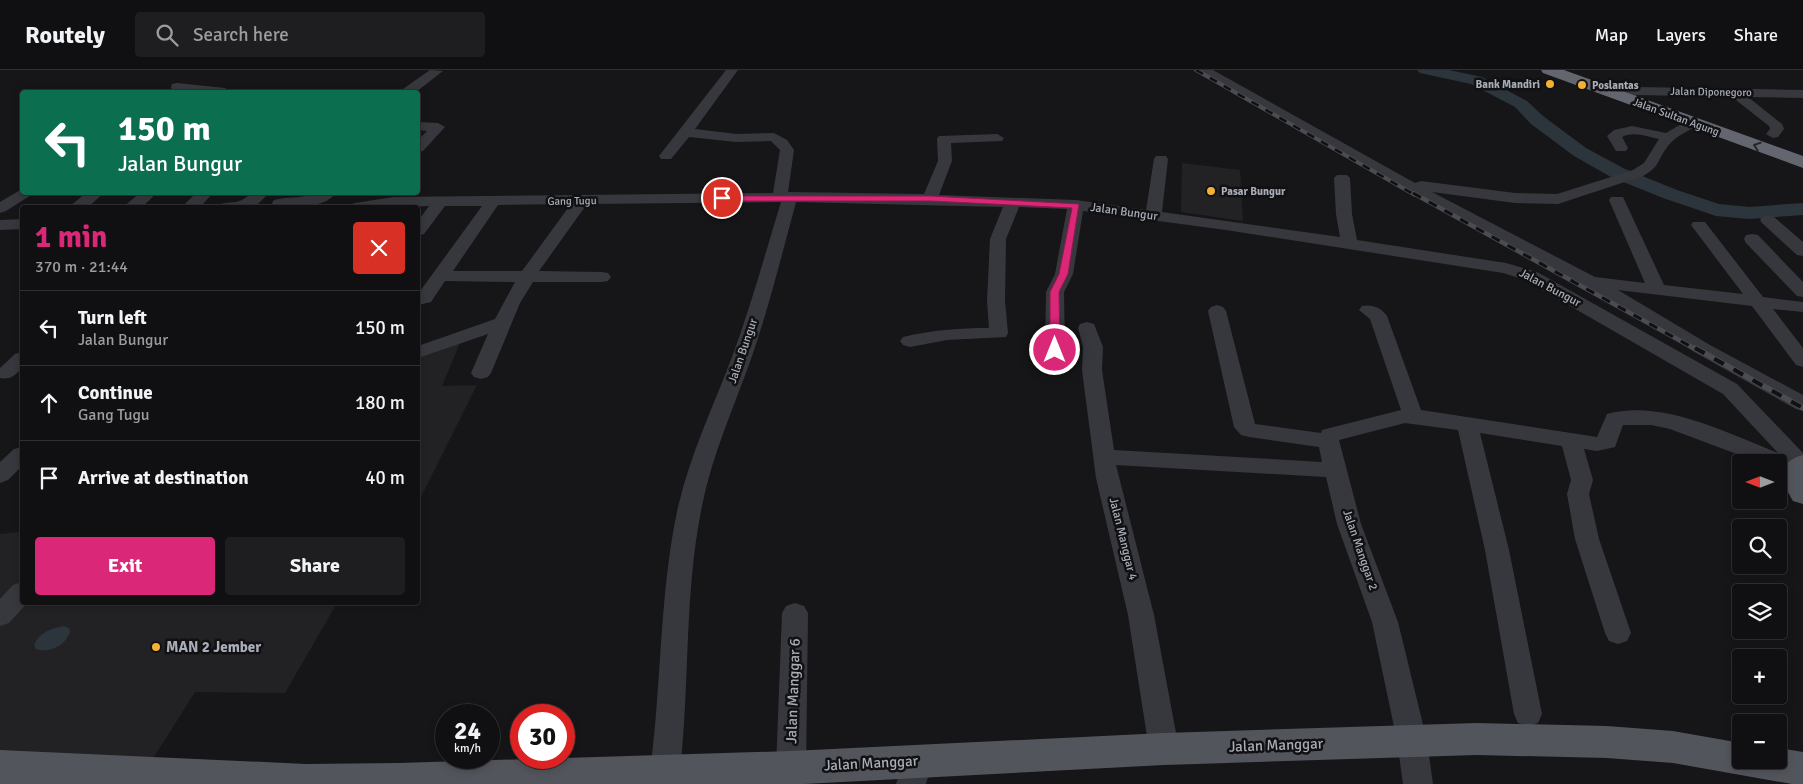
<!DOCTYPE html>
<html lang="en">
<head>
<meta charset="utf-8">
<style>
  :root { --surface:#101012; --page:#1e1e20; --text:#f1f3f6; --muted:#9c9d9f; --line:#303032; --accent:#db2777 }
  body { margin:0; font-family:Signika,sans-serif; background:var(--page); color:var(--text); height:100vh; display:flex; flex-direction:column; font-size:19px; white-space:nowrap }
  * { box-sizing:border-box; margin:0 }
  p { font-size:16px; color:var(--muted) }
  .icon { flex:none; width:28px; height:28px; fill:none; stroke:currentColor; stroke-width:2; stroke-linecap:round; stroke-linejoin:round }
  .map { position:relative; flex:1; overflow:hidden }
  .details { position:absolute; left:20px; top:135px; width:400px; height:400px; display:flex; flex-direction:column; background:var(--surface); border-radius:5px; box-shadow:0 2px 8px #0003,0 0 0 1px var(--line) }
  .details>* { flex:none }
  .banner { position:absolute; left:20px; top:20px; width:400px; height:105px; border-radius:5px; box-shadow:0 2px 8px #0003,0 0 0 1px var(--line); background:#0b6e4f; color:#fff; overflow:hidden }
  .needle { width:32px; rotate:270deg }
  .fabs { position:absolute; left:1732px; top:384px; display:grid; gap:10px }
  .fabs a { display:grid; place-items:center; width:55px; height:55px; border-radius:5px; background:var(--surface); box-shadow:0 2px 8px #0003,0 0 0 1px var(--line); font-size:25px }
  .speed { position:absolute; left:435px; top:634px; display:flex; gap:10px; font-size:25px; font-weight:700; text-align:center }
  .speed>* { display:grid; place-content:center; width:65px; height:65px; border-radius:50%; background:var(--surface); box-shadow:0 2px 8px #0003,0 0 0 1px var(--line); line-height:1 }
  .speed small { font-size:12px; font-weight:400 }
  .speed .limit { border:8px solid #d22; background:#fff; color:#111 }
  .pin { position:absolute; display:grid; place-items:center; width:42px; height:42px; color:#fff; margin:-21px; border:2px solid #fff; border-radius:50%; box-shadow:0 1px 5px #0007 }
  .me { position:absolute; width:55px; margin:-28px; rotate:0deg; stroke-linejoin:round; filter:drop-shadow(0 0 4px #0008) }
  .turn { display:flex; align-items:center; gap:18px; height:105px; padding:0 15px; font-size:22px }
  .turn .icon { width:65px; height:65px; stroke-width:2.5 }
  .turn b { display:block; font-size:35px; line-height:42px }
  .round { display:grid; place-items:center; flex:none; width:52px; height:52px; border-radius:5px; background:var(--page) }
  .summary { display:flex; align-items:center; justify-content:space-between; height:85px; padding:0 15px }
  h1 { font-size:30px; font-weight:700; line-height:38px; color:var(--accent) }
  .primary-button { display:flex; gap:10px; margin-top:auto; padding:10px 15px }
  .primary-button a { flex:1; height:58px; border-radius:5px; background:var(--accent); color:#fff; font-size:20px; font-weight:700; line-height:58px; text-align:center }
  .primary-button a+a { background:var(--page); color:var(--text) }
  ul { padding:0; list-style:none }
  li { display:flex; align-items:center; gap:15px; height:75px; padding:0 15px; border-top:1px solid var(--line) }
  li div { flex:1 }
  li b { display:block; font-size:19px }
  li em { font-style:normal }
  header { display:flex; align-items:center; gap:30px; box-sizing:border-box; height:70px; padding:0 25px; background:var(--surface); border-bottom:1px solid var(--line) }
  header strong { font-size:24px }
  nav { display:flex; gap:28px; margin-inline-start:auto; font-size:18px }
  .search { width:350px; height:45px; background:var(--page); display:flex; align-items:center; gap:12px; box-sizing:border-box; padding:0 18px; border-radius:5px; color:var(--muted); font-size:19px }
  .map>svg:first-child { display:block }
  .built { fill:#222225 }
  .water { fill:#2c353c }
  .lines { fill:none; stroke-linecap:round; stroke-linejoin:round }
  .river { fill:#2c353c; fill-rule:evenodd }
  .minor { fill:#37383d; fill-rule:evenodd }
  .major { fill:#53555c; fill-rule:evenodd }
  .highway { fill:#63666e; fill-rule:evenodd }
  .rail-far2-casing { stroke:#4a4c52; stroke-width:4 }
  .rail-far1-casing { stroke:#4a4c52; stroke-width:4.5 }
  .rail-casing { stroke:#4a4c52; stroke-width:5.5 }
  .rail-far2 { stroke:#111113; stroke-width:2.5; stroke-dasharray:8; stroke-linecap:butt }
  .rail-far1 { stroke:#111113; stroke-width:3; stroke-dasharray:9; stroke-linecap:butt }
  .rail { stroke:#111113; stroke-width:4; stroke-dasharray:11; stroke-linecap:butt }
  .oneway { stroke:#26262a }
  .route { fill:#db2777; stroke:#8e194d }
  .poi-dot { fill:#f2b134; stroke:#111113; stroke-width:2 }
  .labels { text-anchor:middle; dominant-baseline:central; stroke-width:5; stroke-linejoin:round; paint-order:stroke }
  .far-poi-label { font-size:11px; font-weight:bold; fill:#a8adb8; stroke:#111113; text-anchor:start }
  .far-street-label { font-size:11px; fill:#a8adb8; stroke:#111113 }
  .street-label { font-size:12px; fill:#a8adb8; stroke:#111113 }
  .near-poi-label { font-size:15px; font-weight:bold; fill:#a8adb8; stroke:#111113; text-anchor:start }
  .near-street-label { font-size:15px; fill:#a8adb8; stroke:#111113 }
</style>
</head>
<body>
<header>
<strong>Routely</strong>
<div class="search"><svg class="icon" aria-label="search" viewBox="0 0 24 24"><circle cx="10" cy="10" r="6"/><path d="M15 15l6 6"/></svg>Search here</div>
<nav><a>Map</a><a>Layers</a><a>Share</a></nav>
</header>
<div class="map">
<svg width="1803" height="714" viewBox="0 0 1803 714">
  <rect width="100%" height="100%" fill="#161618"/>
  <path class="built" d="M1182 93 1240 100 1243 151 1181 142Z
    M460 273 442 316 477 315 418 433V286Z
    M22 462V532L337 533 285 623 195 622 149 695 0 688V464Z"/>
  <path class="water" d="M64 556 69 558 70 562C66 575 49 584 36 579L34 575C39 563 51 558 64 556Z"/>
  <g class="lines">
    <path class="river" d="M1417 0H1449L1482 7 1527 31 1543 46 1586 78 1625 99 1677 120 1719 134 1749 137 1803 133V145L1749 149 1716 146 1663 128 1611 107 1574 86 1531 54 1515 37 1471 14 1420 3Z"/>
    <path class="minor" d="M430 0 443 1 416 22H402L403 19Z
      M726 0H738L695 59 736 64 774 63 787 70 794 80 788 122 924 124 938 91 937 69 939 66 997 64 1004 68 1002 71 951 73 952 91 939 125 1076 130 1146 140 1154 89 1156 86H1166L1168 89 1162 142 1340 167 1336 144 1334 108 1337 105H1347L1350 108 1352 144 1357 170 1506 193 1537 202 1737 314 1803 383V402L1793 400 1788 394 1786 397 1779 399V392H1758L1670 359 1651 355H1623L1615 377 1597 381 1584 379 1593 410 1589 424 1599 469 1631 563 1627 571 1618 574 1609 571 1605 563 1575 469 1567 424 1571 410 1562 376 1480 363 1509 480 1542 644 1538 653 1528 656 1518 653 1514 644 1485 480 1458 360 1405 353 1339 370 1361 454 1398 552 1427 671 1433 714H1403L1397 671 1372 552 1337 454 1326 407 1116 395 1154 545 1179 679 1174 688 1164 692 1154 688 1149 679 1128 545 1096 408 1082 300 1083 277 1078 258 1080 254 1087 252 1094 254 1103 277 1102 300 1114 380 1322 392 1319 377 1249 367 1241 365 1234 357 1208 241 1211 237 1217 235 1223 237 1226 241 1255 354 1321 363 1322 360 1401 340 1370 249 1359 240 1362 236C1371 234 1381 237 1387 246L1421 340 1597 367 1607 344C1662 329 1727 363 1778 383L1723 324 1525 210 1503 203 1226 160 1083 141 1073 204 1064 222 1065 280 1062 284 1055 286 1048 284 1045 280 1046 222 1055 204 1067 139 1019 137 1006 169 1005 231 1008 263 1006 267 947 270 910 277 903 275 900 271 903 267C932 260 960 258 989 258L987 231 990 169 1003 137 796 132C782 184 769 237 751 289 734 337 712 385 702 436 684 523 690 613 680 701L676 711 667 714 654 711 650 701C662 614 659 524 678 437 690 385 713 337 732 287 751 236 765 184 781 132L587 134 539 201 602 202 608 203 611 207 608 211 602 212H533L520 233 491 303 488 307 481 309 474 307 471 303 488 264 418 288V276L495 249 515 212 445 211 431 232 418 235V224L482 136H445L424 164 418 166V151L429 136 347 138 349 135 355 133 393 127 773 123 780 80 771 71 736 72 689 67 671 89H661L659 86ZM571 134 522 201H453L498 135Z
      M1198 0H1213L1415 113 1421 111 1515 123 1557 124 1633 100 1644 93 1659 69C1647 66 1632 61 1622 67L1628 78 1626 81H1616L1607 66 1614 60 1632 56 1666 63 1688 50H1698L1700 53 1698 56C1687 61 1676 66 1668 76 1656 91 1662 95 1643 106L1558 134 1515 133 1432 122 1595 207 1645 213 1609 130 1611 127H1623L1664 215 1743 224 1691 155 1693 152H1705L1763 227 1803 232V242L1773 239 1803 278V297L1796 295 1752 236 1618 220 1710 275 1803 325V341L1796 339 1696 283 1596 222 1396 115Z
      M177 13 225 18 231 22H193L172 20 171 17 172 14Z
      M1637 17 1803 20V28L1748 27 1782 54 1784 59 1778 67 1773 68 1766 64 1770 59 1769 56 1732 27 1638 25 1621 30 1614 26 1616 23Z
      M418 52 438 53 445 57 423 81 418 82V70L427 61 418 60Z
      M22 119V122H36L6 141 0 143V132Z
      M87 122H105L87 138H68Z
      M141 122H158L141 138H122Z
      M197 122H214L199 138H181Z
      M253 122H270L254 138H214L216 135C235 130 237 136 253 122Z
      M318 122 335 124C324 138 295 137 279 138L274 136 272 133 274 130C289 126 305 129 318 122Z
      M1768 145 1774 147 1803 172V186L1797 185 1762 153 1760 150 1762 147Z
      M22 149V159L0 160V150Z
      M1752 164 1758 165 1803 212V227L1797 226 1746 173 1744 169 1746 165Z
      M22 282V298C15 305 11 310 0 308V298L15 284Z
      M22 377V396L8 410 0 413V392L14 379Z
      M22 512V532H28L9 553 0 556V529L13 515Z
      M795 533 804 536 808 543 806 698 802 708 791 712 780 708 776 698 782 543 786 536Z
      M918 677 928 680 933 690 926 714H896L908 680Z"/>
    <path class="major" d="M1803 385V434L1793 431C1781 411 1776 392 1803 385Z
      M1477 653 1607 656 1673 661 1741 673V690H1779V678L1803 682V714H1792L1673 693 1607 688 1477 685 1164 695 804 714H0V680L306 694 398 693 791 681 1164 663Z"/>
    <path class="highway" d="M1541 0H1564L1803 86V98L1543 3Z"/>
    <defs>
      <path id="rail-far2" d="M1196 0 1415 125"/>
      <path id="rail-far1" d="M1413 123 1697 280"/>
      <path id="rail" d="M1695 278 1803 338"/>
    </defs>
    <use href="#rail-far2" class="rail-far2-casing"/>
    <use href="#rail-far1" class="rail-far1-casing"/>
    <use href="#rail" class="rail-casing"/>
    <use href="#rail-far2" class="rail-far2"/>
    <use href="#rail-far1" class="rail-far1"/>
    <use href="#rail" class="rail"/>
  </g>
  <defs><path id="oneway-chevron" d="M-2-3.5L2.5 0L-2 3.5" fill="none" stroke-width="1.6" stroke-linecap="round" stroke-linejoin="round" transform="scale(1.25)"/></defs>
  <use class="oneway" href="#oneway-chevron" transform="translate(1757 76) rotate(-161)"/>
  <path class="route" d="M719 126H931L1079 134 1068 204 1059 222 1060 280 1055 283 1050 280V222L1059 204 1072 138 931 131H722L717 128Z"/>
  <g class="poi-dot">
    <circle cx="1550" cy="14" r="5"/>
    <circle cx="1582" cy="15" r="5"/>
    <circle cx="1211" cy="121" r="5"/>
    <circle cx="156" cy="577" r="5"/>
  </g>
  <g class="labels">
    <g class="far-poi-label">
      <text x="1540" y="14" text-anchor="end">Bank Mandiri</text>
      <text x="1592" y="15">Poslantas</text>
      <text x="1221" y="121">Pasar Bungur</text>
    </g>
    <g class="far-street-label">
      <text transform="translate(1711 22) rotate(1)">Jalan Diponegoro</text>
      <text transform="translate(1676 47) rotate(20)">Jalan Sultan Agung</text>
      <text transform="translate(572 131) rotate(-1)">Gang Tugu</text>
    </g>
    <g class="street-label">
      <text transform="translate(1124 142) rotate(8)">Jalan Bungur</text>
      <text transform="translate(1550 218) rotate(28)">Jalan Bungur</text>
      <text transform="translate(743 281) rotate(-71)">Jalan Bungur</text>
      <text transform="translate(1123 469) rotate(76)">Jalan Manggar 4</text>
      <text transform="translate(1360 480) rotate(71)">Jalan Manggar 2</text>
    </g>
    <g class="near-poi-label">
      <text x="166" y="577">MAN 2 Jember</text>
    </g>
    <g class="near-street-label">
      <text transform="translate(793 621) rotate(-88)">Jalan Manggar 6</text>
      <text transform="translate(1276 675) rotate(-2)">Jalan Manggar</text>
      <text transform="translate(871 693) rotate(-3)">Jalan Manggar</text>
    </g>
  </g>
</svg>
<div class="fabs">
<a><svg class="needle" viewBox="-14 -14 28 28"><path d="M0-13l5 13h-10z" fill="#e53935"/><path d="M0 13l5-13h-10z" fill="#9c9d9f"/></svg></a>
<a><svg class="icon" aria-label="search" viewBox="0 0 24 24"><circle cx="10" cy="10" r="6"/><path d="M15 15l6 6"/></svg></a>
<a><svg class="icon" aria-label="layers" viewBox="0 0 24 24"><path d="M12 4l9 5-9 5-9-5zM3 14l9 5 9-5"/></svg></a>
<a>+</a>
<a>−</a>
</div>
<div class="speed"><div>24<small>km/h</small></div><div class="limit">30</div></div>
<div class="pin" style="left:722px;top:128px;background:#d93025"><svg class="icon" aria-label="arrive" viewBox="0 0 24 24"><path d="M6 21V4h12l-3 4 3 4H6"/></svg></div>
<svg class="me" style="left:1055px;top:280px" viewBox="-20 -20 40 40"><circle r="17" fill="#db2777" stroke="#fff" stroke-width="3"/><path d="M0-11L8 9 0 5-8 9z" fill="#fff"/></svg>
<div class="banner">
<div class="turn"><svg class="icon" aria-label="left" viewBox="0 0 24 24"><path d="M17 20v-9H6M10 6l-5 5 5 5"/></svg><div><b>150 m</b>Jalan Bungur</div></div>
</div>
<section class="details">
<div class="summary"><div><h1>1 min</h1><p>370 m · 21:44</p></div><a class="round" style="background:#d93025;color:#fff"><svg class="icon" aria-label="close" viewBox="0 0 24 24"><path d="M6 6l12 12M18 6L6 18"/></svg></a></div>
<ul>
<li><svg class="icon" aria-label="left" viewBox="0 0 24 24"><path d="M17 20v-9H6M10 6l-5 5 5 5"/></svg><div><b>Turn left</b><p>Jalan Bungur</p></div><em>150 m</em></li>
<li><svg class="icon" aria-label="ahead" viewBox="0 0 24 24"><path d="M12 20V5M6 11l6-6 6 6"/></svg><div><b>Continue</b><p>Gang Tugu</p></div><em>180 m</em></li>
<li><svg class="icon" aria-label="arrive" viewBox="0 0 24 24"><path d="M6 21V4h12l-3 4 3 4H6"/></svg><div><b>Arrive at destination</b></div><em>40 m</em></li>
</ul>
<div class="primary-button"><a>Exit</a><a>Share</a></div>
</section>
</div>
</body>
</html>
